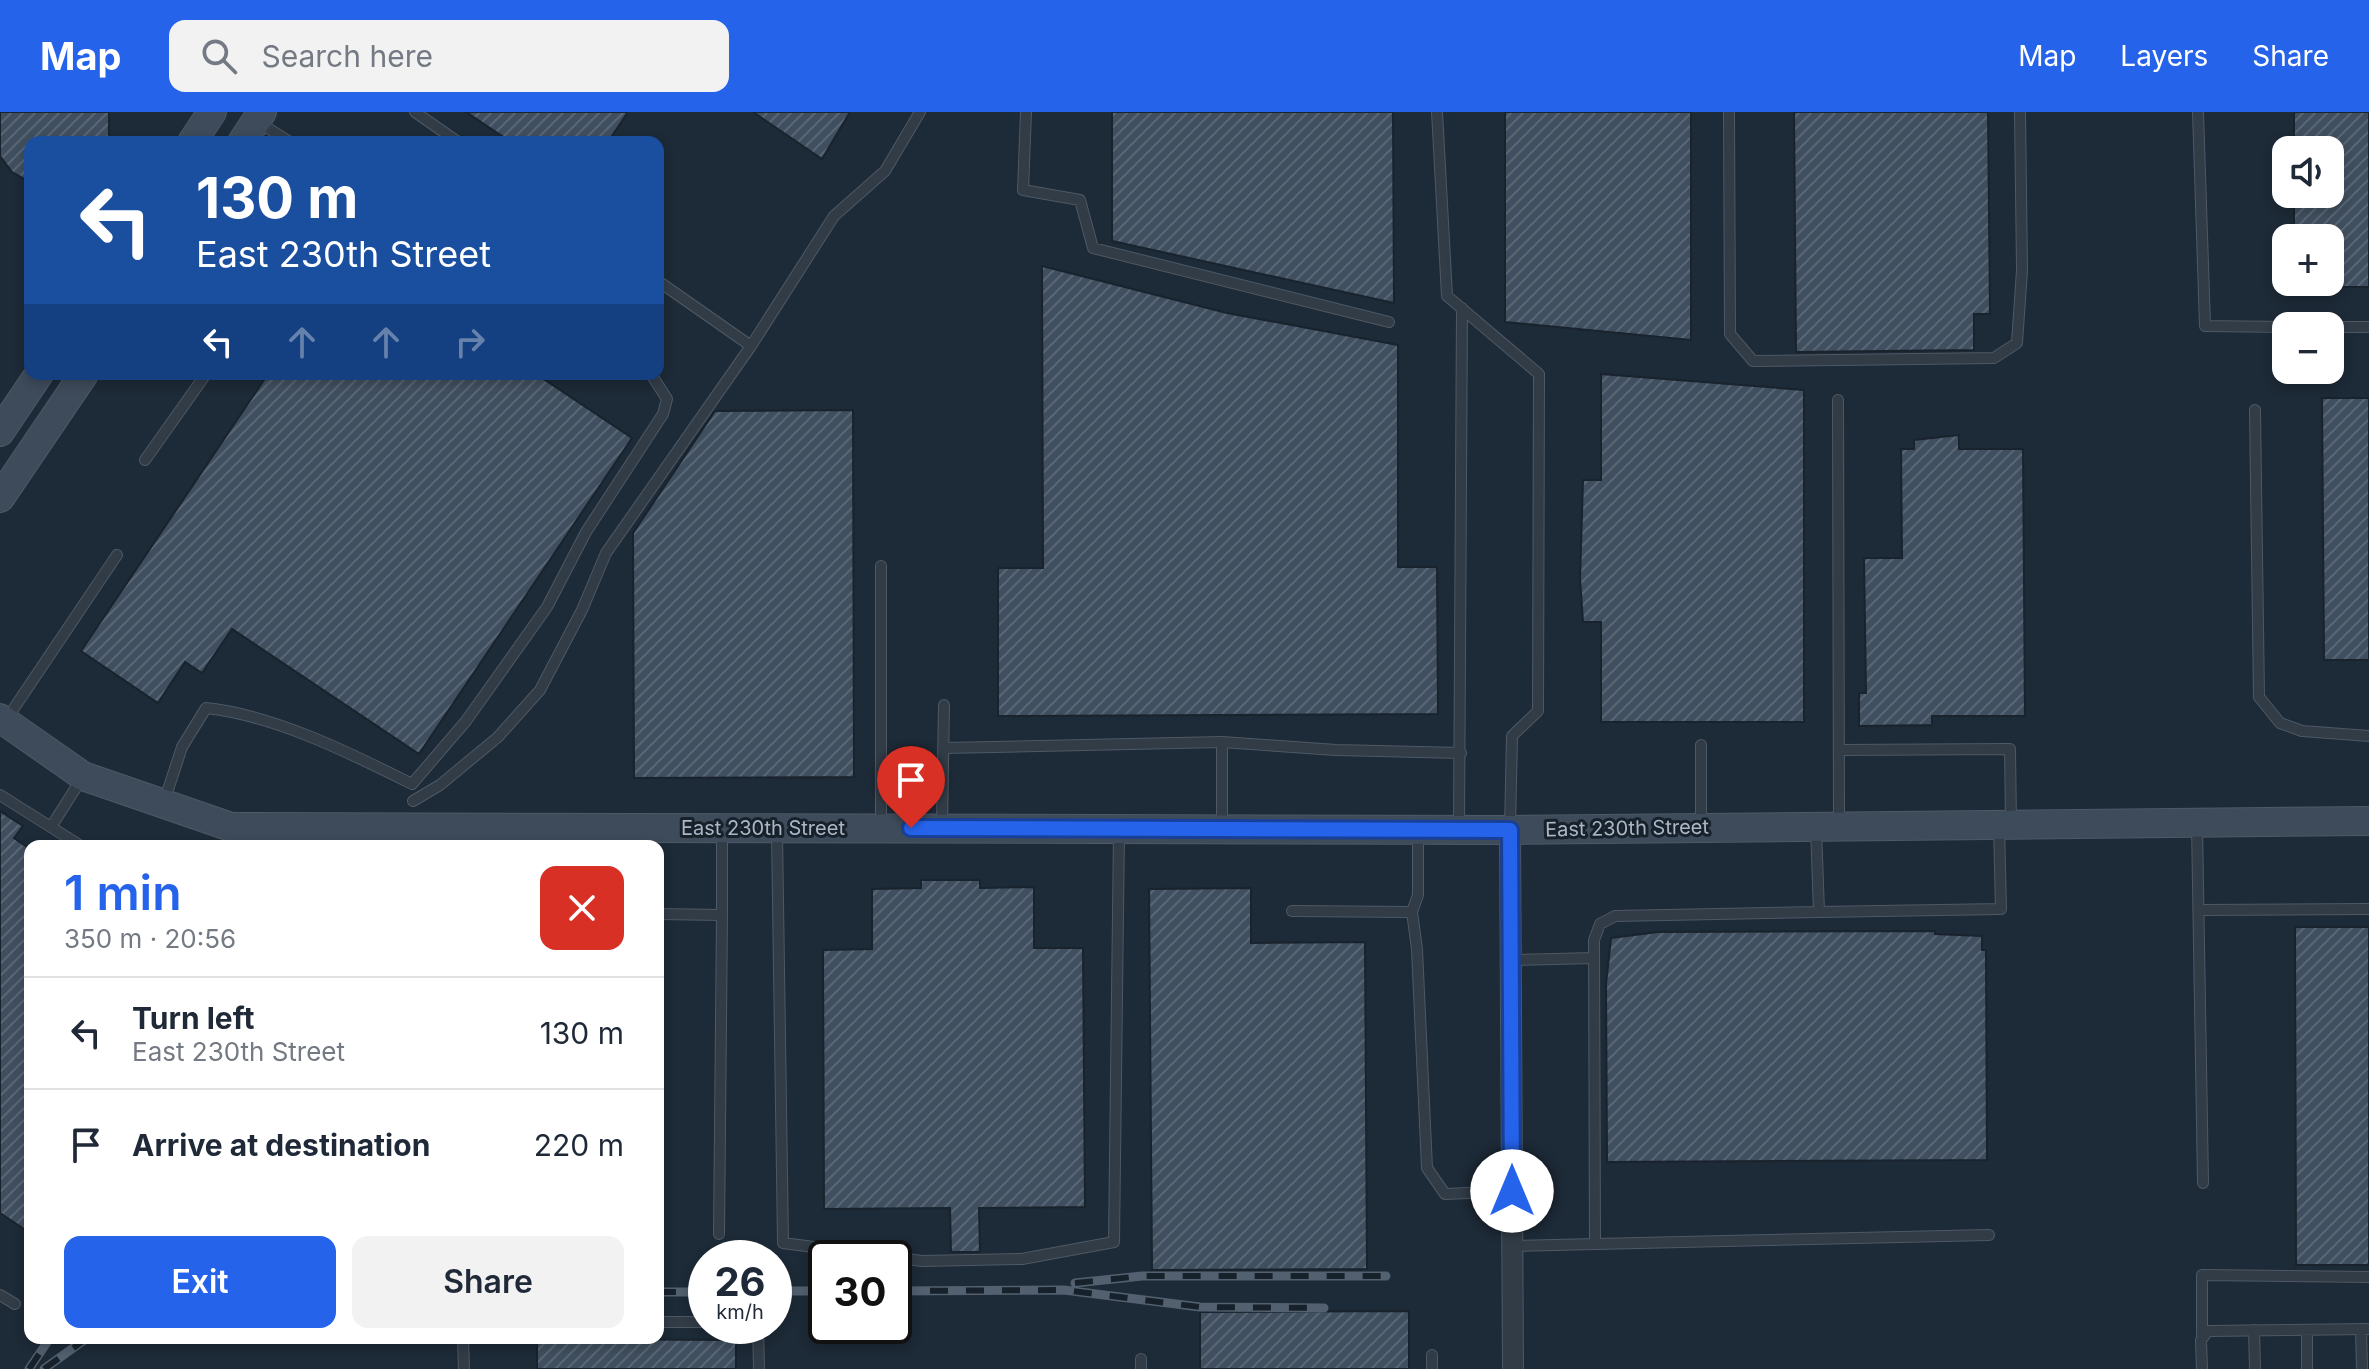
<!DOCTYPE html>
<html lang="en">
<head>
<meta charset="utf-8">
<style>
  :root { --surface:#fff; --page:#f2f2f3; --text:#1f2937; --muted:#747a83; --line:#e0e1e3; --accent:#2563eb }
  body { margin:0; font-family:Inter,sans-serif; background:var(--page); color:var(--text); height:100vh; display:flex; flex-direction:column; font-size:30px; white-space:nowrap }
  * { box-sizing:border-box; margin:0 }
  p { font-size:26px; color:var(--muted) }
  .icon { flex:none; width:44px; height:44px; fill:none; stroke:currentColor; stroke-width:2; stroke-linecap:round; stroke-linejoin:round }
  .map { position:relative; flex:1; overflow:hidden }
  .sheet { position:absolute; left:24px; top:728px; width:640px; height:504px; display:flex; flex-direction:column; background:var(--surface); border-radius:16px; box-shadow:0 4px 12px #0003 }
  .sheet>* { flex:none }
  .top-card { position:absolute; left:24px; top:24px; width:640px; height:244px; border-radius:16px; box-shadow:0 4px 12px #0003; background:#1a4fa0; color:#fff; overflow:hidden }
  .buttons { position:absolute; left:2272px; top:24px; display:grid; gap:16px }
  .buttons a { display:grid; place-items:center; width:72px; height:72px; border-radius:16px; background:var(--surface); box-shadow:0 4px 12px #0003; font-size:40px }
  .speed { position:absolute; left:688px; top:1128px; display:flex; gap:16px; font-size:40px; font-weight:700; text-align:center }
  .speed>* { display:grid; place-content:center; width:104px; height:104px; border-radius:50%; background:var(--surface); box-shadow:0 4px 12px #0003; line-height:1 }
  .speed small { font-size:20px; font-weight:400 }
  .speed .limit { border:4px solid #111; border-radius:12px; background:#fff; color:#111 }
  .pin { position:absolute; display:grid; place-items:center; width:68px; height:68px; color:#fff; margin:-82px -34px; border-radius:50% 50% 50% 0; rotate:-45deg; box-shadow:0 0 8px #0007 }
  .pin .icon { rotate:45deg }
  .me { position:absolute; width:88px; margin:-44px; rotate:0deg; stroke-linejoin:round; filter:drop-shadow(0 0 6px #0008) }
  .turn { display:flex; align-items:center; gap:28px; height:168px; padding:0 40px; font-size:36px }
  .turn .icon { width:104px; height:104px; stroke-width:2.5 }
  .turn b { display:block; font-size:56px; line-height:68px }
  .lanes { display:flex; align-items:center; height:76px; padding:0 40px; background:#0003; justify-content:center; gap:40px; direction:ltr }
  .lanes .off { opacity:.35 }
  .round { display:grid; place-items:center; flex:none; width:84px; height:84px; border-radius:16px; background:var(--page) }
  .headline { display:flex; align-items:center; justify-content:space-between; height:136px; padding:0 40px }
  h1 { font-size:48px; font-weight:600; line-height:60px; color:var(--accent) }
  .cta { display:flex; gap:16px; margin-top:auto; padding:16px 40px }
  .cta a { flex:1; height:92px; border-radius:16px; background:var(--accent); color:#fff; font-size:32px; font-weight:600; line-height:92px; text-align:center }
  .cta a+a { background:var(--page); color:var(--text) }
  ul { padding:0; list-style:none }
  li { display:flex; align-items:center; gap:24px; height:112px; padding:0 40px; border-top:2px solid var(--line) }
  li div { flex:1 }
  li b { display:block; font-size:30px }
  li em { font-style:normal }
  header { display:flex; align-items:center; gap:48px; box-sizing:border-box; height:112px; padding:0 40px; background:var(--accent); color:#fff }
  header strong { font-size:38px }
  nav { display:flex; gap:44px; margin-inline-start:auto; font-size:28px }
  .search { width:560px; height:72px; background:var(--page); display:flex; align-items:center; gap:20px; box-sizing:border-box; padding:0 28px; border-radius:16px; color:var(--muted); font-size:30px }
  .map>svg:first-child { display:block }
  .building { fill:url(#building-hatch); stroke:#19232d; stroke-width:2 }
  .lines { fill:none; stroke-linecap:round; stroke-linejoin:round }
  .lane-casing { stroke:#4e5965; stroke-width:12 }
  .street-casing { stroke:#4e5965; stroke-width:22 }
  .secondary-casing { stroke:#4e5965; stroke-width:30 }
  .lane { stroke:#313c47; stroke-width:10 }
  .street { stroke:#313c47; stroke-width:20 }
  .secondary { stroke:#3e4b5b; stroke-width:28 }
  .rail-casing { stroke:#52606f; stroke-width:9 }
  .rail { stroke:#17212b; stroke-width:6; stroke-dasharray:18; stroke-linecap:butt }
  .route-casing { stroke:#184099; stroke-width:20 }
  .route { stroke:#2563eb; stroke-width:14 }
  .labels { text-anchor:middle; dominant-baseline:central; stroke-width:6; stroke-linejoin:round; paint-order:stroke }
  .street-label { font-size:20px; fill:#aab6c5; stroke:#17212b }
</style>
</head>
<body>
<header>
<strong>Map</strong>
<div class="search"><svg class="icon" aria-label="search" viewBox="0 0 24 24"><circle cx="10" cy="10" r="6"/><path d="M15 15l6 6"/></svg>Search here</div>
<nav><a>Map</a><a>Layers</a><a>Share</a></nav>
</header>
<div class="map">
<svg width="2369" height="1257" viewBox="0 0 2369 1257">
  <defs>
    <pattern id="building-hatch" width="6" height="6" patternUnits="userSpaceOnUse" patternTransform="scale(2)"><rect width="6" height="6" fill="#404f5f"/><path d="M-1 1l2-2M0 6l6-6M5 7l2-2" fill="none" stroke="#596674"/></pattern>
  </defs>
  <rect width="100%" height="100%" fill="#1d2a37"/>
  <path class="building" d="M0 0H109V30H30V70L12 60 0 44Z
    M466 0H628L608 30H511Z
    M753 0H850L822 47Z
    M1112 0H1393L1394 191 1112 129Z
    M1505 0H1691V228L1505 210Z
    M1794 0H1988L1990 202H1974V238L1796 240Z
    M2294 0H2369V175H2330V126H2294V82H2330V38H2294Z
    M1042 154 1227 201 1398 233V455H1437L1438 602 998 604V456H1043Z
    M268 262H536L632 326 419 642 232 517 202 561 185 550 158 591 81 539Z
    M1601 262 1804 278V610H1601V510H1583L1580 467 1583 368H1601Z
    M2322 286H2369V548H2324Z
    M853 298 854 665 634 666 633 421 715 299Z
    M1959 323V337H2023L2025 604H1932V613L1859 614V581H1866L1864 446H1902L1901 337H1914V328Z
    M0 699 23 714 14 726 30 737V1121L0 1101Z
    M921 768H980V776L1034 775V836H1083L1085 1095 979 1096 980 1140H951L950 1096 824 1097 823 838 872 837V777L921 776Z
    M1251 776V831L1365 830 1367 1157 1152 1158 1149 777Z
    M2295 815H2369V1153H2296Z
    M1935 819V822L1982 824V838H1986L1987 1048 1607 1050 1606 872 1611 826 1658 820Z
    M1409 1199V1257H1200V1200Z
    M537 1227 736 1228V1257H537Z"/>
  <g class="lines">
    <defs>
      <path id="lane" d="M415 0 458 30
        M1026 0 1023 78 1080 88 1093 136 1389 210
        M1437 0 1447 184 1539 262 1538 599 1512 624 1510 716
        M1729 0 1730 222 1753 249 1994 246 2017 231 2022 158 2020 0
        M2198 0 2205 214 2286 215
        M258 10 290 30
        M658 169 751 234
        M2330 215H2369
        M1838 288 1839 712
        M2255 298 2259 585 2280 611 2302 619 2369 624
        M145 348 206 262
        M6 608 117 443
        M1701 633V713
        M944 636 1222 630
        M1839 638 2010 637 2011 710
        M0 683 81 734
        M413 689 440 673 498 625 540 578 582 498 606 441 751 234 834 104 885 59 920 0
        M164 690 182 635 206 596C274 603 350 641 412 672L466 609 547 495 586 420 663 302 667 287 651 262
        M2197 713 2203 1071
        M881 714V454
        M942 714 944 593
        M1459 714 1462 196
        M51 715 82 666
        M1222 715V630L1336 638 1461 641
        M1816 716 1819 800 1615 804 1600 812 1594 828 1595 1132 1989 1123
        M777 720 783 1131 922 1149 1022 1147 1114 1130 1119 719
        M1418 720V783L1412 800 1417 837 1427 1056 1445 1082 1512 1079
        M2199 798 2369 797
        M1292 799 1412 800
        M1819 800 2001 797 1999 713
        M658 802 722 803V717
        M1511 848 1594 846
        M719 1122 722 803
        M1512 1134 1595 1132
        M0 1183 15 1192
        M658 1210H706
        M758 1214 759 1257
        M2361 1217 2362 1257
        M2254 1218 2255 1257
        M2307 1218V1257
        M2202 1222V1163L2369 1165
        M463 1226 464 1257
        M1141 1257V1247
        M1432 1257V1243
        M2202 1257 2201 1228 2208 1219 2369 1217"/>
      <path id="street" d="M1510 718 1513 1257"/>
      <path id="secondary" d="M192 30 212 0
        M242 30 262 0
        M0 320 39 262
        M0 386 84 262
        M0 606 83 664 231 715 1510 718 2369 709"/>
    </defs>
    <use href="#lane" class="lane-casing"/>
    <use href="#street" class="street-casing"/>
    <use href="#secondary" class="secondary-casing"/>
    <use href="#lane" class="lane"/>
    <use href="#street" class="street"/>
    <use href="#secondary" class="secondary"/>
    <defs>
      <path id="rail" d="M1075 1171 1142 1164H1386
        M774 1179H826
        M894 1179 1064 1178 1200 1195 1324 1196
        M658 1180H706
        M29 1257 50 1226
        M44 1257 87 1226"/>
    </defs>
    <use href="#rail" class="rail-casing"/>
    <use href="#rail" class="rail"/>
  </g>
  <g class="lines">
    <defs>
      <path id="route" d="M911 716 1510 718 1512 1079"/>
    </defs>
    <use href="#route" class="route-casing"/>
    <use href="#route" class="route"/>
  </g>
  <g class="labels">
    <g class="street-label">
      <text x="763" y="716">East 230th Street</text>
      <text transform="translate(1627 716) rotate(-1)">East 230th Street</text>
    </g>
  </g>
</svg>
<div class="buttons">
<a><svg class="icon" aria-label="sound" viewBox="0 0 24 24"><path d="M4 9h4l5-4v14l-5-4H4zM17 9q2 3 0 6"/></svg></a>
<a>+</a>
<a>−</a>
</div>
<div class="speed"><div>26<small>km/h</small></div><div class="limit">30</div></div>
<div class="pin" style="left:911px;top:716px;background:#d93025"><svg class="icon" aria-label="arrive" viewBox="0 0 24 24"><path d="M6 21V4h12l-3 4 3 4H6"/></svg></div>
<svg class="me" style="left:1512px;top:1079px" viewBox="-20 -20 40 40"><circle r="19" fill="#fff"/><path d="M0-13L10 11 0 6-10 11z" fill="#2563eb"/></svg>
<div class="top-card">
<div class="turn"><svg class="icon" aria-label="left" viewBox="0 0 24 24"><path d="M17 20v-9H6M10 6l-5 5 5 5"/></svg><div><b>130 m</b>East 230th Street</div></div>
<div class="lanes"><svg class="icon" aria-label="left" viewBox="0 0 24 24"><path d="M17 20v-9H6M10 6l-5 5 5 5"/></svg><svg class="icon off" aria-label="ahead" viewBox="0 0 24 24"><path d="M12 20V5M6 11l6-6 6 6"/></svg><svg class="icon off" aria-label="ahead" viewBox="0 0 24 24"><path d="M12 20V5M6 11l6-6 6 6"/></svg><svg class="icon off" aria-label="right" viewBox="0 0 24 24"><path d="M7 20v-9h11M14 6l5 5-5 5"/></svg></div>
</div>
<section class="sheet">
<div class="headline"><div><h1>1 min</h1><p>350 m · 20:56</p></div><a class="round" style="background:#d93025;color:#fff"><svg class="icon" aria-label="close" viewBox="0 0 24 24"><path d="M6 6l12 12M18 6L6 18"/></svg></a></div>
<ul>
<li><svg class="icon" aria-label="left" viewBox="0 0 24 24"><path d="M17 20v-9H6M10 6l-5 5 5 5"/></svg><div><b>Turn left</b><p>East 230th Street</p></div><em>130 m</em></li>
<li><svg class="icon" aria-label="arrive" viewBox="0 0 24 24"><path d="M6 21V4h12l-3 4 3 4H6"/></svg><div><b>Arrive at destination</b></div><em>220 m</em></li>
</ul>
<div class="cta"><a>Exit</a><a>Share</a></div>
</section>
</div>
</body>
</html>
